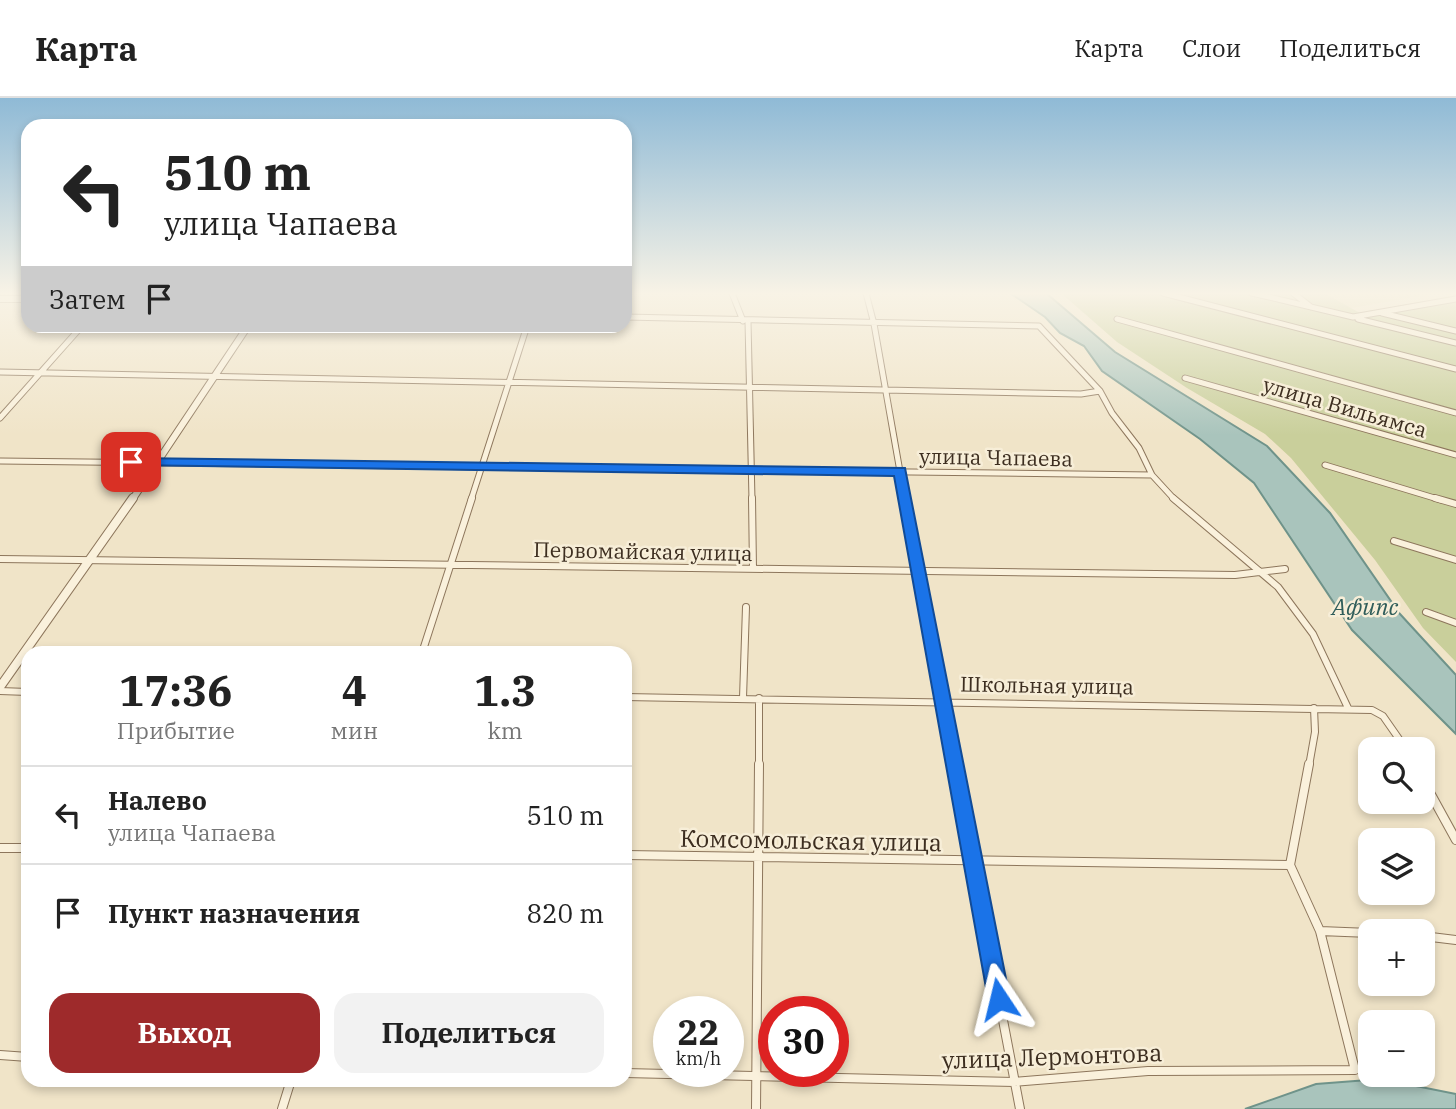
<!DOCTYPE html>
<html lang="ru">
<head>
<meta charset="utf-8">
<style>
  :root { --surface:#fff; --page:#f2f2f2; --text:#222; --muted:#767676; --line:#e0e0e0; --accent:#9e2a2b }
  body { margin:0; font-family:"IBM Plex Serif",serif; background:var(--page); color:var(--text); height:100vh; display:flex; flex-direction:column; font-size:26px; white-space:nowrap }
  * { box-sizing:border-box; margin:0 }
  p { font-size:23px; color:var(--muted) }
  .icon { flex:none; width:38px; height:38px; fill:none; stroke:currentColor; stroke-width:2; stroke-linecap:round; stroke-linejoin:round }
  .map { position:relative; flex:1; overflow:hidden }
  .details { position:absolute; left:21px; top:548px; width:611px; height:441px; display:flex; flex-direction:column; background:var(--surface); border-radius:21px; box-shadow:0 4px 10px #0003 }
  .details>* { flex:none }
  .top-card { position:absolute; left:21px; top:21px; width:611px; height:214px; border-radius:21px; box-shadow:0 4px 10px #0003; background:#fff; color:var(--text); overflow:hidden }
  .buttons { position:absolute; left:1358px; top:639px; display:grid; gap:14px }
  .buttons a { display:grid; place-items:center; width:77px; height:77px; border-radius:14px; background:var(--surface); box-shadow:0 4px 10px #0003; font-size:35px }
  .speed { position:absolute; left:653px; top:898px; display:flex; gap:14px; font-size:35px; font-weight:700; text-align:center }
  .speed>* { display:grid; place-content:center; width:91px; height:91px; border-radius:50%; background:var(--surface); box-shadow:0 4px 10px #0003; line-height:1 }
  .speed small { font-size:18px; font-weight:400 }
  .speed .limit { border:10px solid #d22; background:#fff; color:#111 }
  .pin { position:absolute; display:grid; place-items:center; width:60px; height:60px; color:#fff; margin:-30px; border-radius:14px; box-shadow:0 4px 10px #0006 }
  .me { position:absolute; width:77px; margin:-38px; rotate:350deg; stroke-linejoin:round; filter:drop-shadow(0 0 5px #0008) }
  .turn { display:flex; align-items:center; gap:24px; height:147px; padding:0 28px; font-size:32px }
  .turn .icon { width:91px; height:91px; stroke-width:2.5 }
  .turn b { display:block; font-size:49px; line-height:60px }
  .then { display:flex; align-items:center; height:66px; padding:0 28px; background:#0003; gap:14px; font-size:26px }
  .eta { display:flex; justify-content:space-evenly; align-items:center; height:119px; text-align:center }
  .eta b { font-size:42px; font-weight:800; line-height:49px }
  .button { display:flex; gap:14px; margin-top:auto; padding:14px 28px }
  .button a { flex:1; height:80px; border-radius:21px; background:var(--accent); color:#fff; font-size:28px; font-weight:800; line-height:80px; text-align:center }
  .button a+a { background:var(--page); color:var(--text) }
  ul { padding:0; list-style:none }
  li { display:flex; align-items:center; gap:21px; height:98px; padding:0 28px; border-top:2px solid var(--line) }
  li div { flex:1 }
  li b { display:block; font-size:26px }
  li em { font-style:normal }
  header { display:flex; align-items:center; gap:42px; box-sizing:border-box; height:98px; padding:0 35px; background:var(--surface); border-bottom:2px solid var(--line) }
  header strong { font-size:33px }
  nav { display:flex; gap:38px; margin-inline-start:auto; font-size:24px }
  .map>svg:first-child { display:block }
  .farmland { fill:#e6deb5 }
  .green { fill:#c9cf9b }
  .water { fill:#a9c4bc; stroke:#6f938a; stroke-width:2 }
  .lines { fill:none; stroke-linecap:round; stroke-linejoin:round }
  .minor-far2-casing { stroke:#8d765c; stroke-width:7 }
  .minor-far1-casing { stroke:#8d765c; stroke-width:8 }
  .minor-casing { stroke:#8d765c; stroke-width:10 }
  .tertiary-far1-casing { stroke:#8d765c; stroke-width:8 }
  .tertiary-casing { stroke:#8d765c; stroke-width:10 }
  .minor-far2 { stroke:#faf1dc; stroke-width:5 }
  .minor-far1 { stroke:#faf1dc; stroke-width:6 }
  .minor { stroke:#faf1dc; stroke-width:8 }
  .tertiary-far1 { stroke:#faf1dc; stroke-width:6 }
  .tertiary { stroke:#faf1dc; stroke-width:8 }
  .route { fill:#1a73e8; stroke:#114b97; stroke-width:2 }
  .labels { text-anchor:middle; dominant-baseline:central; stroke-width:5; stroke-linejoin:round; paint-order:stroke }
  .street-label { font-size:21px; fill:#3d2e20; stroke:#f7eed8 }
  .water-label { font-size:23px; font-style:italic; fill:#2f5d5a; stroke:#f7eed8 }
  .near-street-label { font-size:24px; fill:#3d2e20; stroke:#f7eed8 }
</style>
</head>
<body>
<header>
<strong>Карта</strong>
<nav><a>Карта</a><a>Слои</a><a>Поделиться</a></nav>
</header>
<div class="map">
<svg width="1456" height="1011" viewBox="0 0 1456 1011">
  <rect width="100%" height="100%" fill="#f0e4c8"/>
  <path class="farmland" d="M1323 195H1437L1346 211Z"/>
  <path class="green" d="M1061 195H1324L1360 215 1456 197V564L1423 530 1375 462 1291 360 1265 336 1187 290 1117 244Z"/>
  <path class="water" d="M1010 195H1046L1115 254 1267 348 1330 415 1400 516 1456 577V636L1352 532 1254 385 1200 341 1102 273 1084 248 1060 235 1045 219Z
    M1381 981 1456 996V1011H1245L1316 986Z"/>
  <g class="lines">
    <defs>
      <path id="minor-far2" d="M732 195 743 223
        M866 195 874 226 905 402
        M1163 195 1456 271
        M1252 195 1353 219 1456 201
        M1293 195 1311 209
        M1382 215 1456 233
        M625 219 1039 228 1100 293 1112 315 1139 350 1152 377 1175 402
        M1117 221 1456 315
        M1358 221 1456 245
        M748 223 752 402
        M0 274 1081 296 1100 293
        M1185 280 1456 357
        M0 320 82 228
        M0 363 1152 377
        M1325 367 1441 402
        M471 402 527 228"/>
      <path id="minor-far1" d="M752 400 753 471
        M904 400 954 668
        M1173 400 1278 489 1313 536 1348 610
        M1435 400 1456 406
        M1394 443 1456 462
        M0 461 1235 477 1285 471
        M1426 514 1456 525
        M422 555 472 400
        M0 593 28 594
        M625 599 1372 612 1383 618 1406 651
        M743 600 746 509
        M759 668V600
        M1309 668 1315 634 1314 610"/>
      <path id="minor" d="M954 666 1020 1011
        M1423 682 1456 742
        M0 750H28
        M625 757 1290 767
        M1320 833 1370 835
        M1423 838 1456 842
        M0 957 28 959
        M625 975 1014 984 1148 973 1355 972 1320 833 1290 767 1309 666
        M282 1011 291 982
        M756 1011 759 666"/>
      <path id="tertiary-far1" d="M0 201H28
        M132 402 248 228"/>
      <path id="tertiary" d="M0 589 133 400"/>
    </defs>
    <use href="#minor-far2" class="minor-far2-casing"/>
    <use href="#minor-far1" class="minor-far1-casing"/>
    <use href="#minor" class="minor-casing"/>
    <use href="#tertiary-far1" class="tertiary-far1-casing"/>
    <use href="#tertiary" class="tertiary-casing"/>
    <use href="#minor-far2" class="minor-far2"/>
    <use href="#minor-far1" class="minor-far1"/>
    <use href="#minor" class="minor"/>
    <use href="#tertiary-far1" class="tertiary-far1"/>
    <use href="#tertiary" class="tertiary"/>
  </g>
  <linearGradient id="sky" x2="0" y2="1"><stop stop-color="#8fbad6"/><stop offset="0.58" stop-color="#f8f3e6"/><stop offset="1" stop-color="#f8f3e6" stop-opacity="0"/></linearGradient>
  <rect width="1456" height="337" fill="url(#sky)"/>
  <path class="route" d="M131 360 905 370 1010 901 1007 909 999 912 991 909 988 901 894 378 126 367V361Z"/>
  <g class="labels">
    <g class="street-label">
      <text transform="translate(1345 309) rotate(16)">улица Вильямса</text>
      <text transform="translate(996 359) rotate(1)">улица Чапаева</text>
      <text transform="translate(643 453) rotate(1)">Первомайская улица</text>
      <text transform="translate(1047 587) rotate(1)">Школьная улица</text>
    </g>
    <g class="water-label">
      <text x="1365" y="508">Афипс</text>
    </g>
    <g class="near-street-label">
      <text transform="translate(811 742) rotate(1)">Комсомольская улица</text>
      <text transform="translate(1052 958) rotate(-2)">улица Лермонтова</text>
    </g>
  </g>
</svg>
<div class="buttons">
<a><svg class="icon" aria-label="search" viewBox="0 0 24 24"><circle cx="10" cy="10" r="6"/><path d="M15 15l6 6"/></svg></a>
<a><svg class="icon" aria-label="layers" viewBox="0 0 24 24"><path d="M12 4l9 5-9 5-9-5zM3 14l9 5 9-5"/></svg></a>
<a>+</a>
<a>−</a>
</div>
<div class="speed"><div>22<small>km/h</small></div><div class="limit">30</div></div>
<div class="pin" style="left:131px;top:364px;background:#d93025"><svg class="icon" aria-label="arrive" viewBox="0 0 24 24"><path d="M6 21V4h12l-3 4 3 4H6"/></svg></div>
<svg class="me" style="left:999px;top:901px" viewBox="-20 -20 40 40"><path d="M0-17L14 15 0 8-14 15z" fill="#1a73e8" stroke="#fff" stroke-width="4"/></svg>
<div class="top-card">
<div class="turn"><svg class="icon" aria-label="left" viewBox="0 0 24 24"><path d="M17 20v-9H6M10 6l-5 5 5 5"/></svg><div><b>510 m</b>улица Чапаева</div></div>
<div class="then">Затем<svg class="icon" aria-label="arrive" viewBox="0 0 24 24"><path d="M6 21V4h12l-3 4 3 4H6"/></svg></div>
</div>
<section class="details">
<div class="eta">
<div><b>17:36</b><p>Прибытие</p></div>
<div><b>4</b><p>мин</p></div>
<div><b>1.3</b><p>km</p></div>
</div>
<ul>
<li><svg class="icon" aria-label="left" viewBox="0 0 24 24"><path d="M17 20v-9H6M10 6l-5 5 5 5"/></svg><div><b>Налево</b><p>улица Чапаева</p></div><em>510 m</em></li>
<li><svg class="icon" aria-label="arrive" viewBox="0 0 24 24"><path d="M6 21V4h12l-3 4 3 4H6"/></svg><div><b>Пункт назначения</b></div><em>820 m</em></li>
</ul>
<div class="button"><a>Выход</a><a>Поделиться</a></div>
</section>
</div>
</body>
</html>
